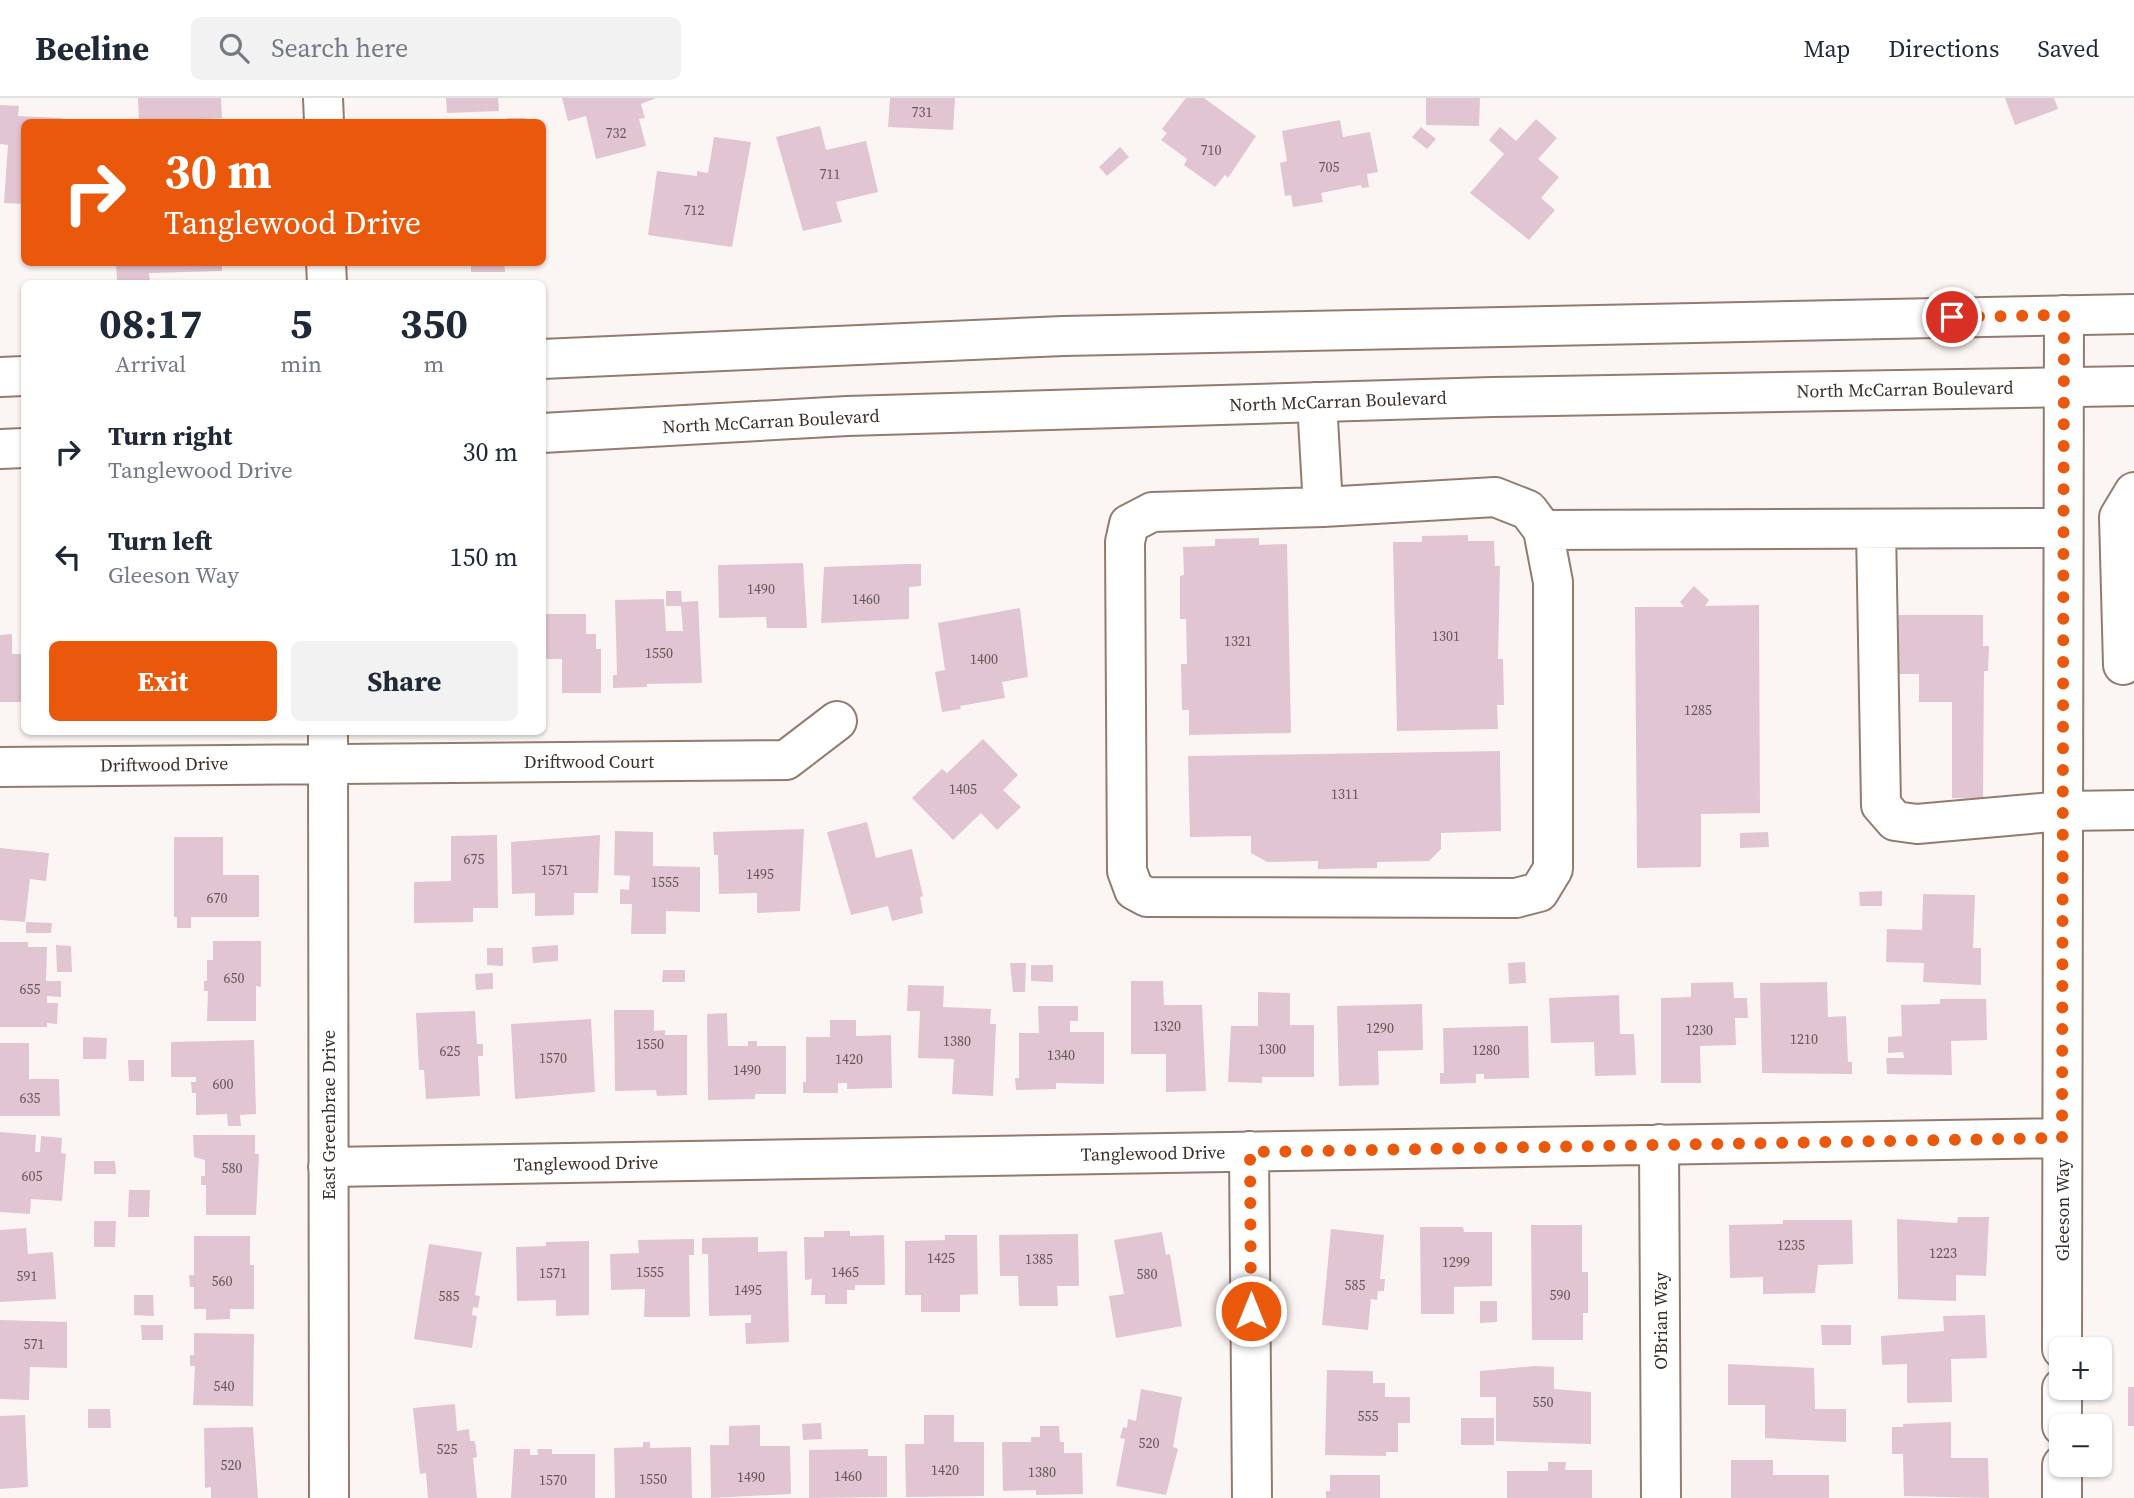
<!DOCTYPE html>
<html lang="en">
<head>
<meta charset="utf-8">
<style>
  :root { --surface:#fff; --page:#f2f2f3; --text:#1f2937; --muted:#747a83; --line:#e0e1e3; --accent:#ea580c }
  body { margin:0; font-family:"Source Serif 4",serif; background:var(--page); color:var(--text); height:100vh; display:flex; flex-direction:column; font-size:26px; white-space:nowrap }
  * { box-sizing:border-box; margin:0 }
  p { font-size:23px; color:var(--muted) }
  .icon { flex:none; width:38px; height:38px; fill:none; stroke:currentColor; stroke-width:2; stroke-linecap:round; stroke-linejoin:round }
  .map { position:relative; flex:1; overflow:hidden }
  .panel { position:absolute; left:21px; top:182px; width:525px; height:455px; display:flex; flex-direction:column; background:var(--surface); border-radius:10px; box-shadow:0 2px 5px #0004 }
  .panel>* { flex:none }
  .guide { position:absolute; left:21px; top:21px; width:525px; height:147px; border-radius:10px; box-shadow:0 2px 5px #0004; background:#ea580c; color:#fff; overflow:hidden }
  .fabs { position:absolute; left:2049px; top:1239px; display:grid; gap:14px }
  .fabs a { display:grid; place-items:center; width:63px; height:63px; border-radius:10px; background:var(--surface); box-shadow:0 2px 5px #0004; font-size:35px }
  .pin { position:absolute; display:grid; place-items:center; width:60px; height:60px; color:#fff; margin:-30px; border:4px solid #fff; border-radius:50%; box-shadow:0 2px 7px #0007 }
  .me { position:absolute; width:77px; margin:-38px; rotate:0deg; stroke-linejoin:round; filter:drop-shadow(0 0 5px #0008) }
  .turn { display:flex; align-items:center; gap:24px; height:147px; padding:0 28px; font-size:32px }
  .turn .icon { width:91px; height:91px; stroke-width:2.5 }
  .turn b { display:block; font-size:49px; line-height:60px }
  .eta { display:flex; justify-content:space-evenly; align-items:center; height:119px; text-align:center }
  .eta b { font-size:42px; font-weight:700; line-height:49px }
  .button { display:flex; gap:14px; margin-top:auto; padding:14px 28px }
  .button a { flex:1; height:80px; border-radius:10px; background:var(--accent); color:#fff; font-size:28px; font-weight:700; line-height:80px; text-align:center }
  .button a+a { background:var(--page); color:var(--text) }
  ul { padding:0; list-style:none }
  li { display:flex; align-items:center; gap:21px; height:105px; padding:0 28px }
  li div { flex:1 }
  li b { display:block; font-size:26px }
  li em { font-style:normal }
  header { display:flex; align-items:center; gap:42px; box-sizing:border-box; height:98px; padding:0 35px; background:var(--surface); border-bottom:2px solid var(--line) }
  header strong { font-size:33px }
  nav { display:flex; gap:38px; margin-inline-start:auto; font-size:24px }
  .search { width:490px; height:63px; background:var(--page); display:flex; align-items:center; gap:18px; box-sizing:border-box; padding:0 24px; border-radius:10px; color:var(--muted); font-size:26px }
  .map>svg:first-child { display:block }
  .building { fill:#e1c5d2 }
  .lines { fill:none; stroke-linecap:round; stroke-linejoin:round }
  .minor-casing { stroke:#937c6d; stroke-width:42 }
  .major-casing { stroke:#937c6d; stroke-width:42 }
  .minor { stroke:#fff; stroke-width:38 }
  .major { stroke:#fff; stroke-width:38 }
  .route { stroke:#ea580c; stroke-width:12; stroke-dasharray:0 21.6 }
  .labels { text-anchor:middle; dominant-baseline:central; stroke-width:6; stroke-linejoin:round; paint-order:stroke }
  .number-label { font-size:14px; fill:#645655 }
  .street-label { font-size:18px; fill:#3b312b; stroke:#fff }
</style>
</head>
<body>
<header>
<strong>Beeline</strong>
<div class="search"><svg class="icon" aria-label="search" viewBox="0 0 24 24"><circle cx="10" cy="10" r="6"/><path d="M15 15l6 6"/></svg>Search here</div>
<nav><a>Map</a><a>Directions</a><a>Saved</a></nav>
</header>
<div class="map">
<svg width="2134" height="1400" viewBox="0 0 2134 1400">
  <rect width="100%" height="100%" fill="#fbf6f3"/>
  <path class="building" d="M138 0H221L222 20 139 24Z
    M446 0H498L499 13 447 15Z
    M562 0H656L641 6 645 20 639 21 646 48 596 61 586 18 568 23Z
    M890 0H955L953 32 888 29Z
    M1186 0H1204L1256 38 1228 80 1225 77 1215 89 1184 67 1187 61 1161 42 1167 35 1162 31Z
    M1426 0H1480L1479 28 1426 27Z
    M2005 0H2054L2058 11 2015 27Z
    M0 7 19 8 18 18 61 20V24H24V106L4 105 8 47 0 46Z
    M507 20H525V24H507Z
    M1536 21 1557 40 1538 61 1559 79 1541 100 1555 112 1529 142 1470 95 1504 56 1489 42 1500 29 1516 43Z
    M1340 22 1343 39 1370 34 1378 74 1367 76 1369 89 1362 90 1361 87 1321 95 1323 104 1293 109 1291 97 1285 98 1280 65 1287 63 1282 33Z
    M820 28 826 52 866 43 878 94 836 104 842 124 803 133 776 39Z
    M1421 29 1436 41 1427 51 1412 39Z
    M714 39 751 44 732 149 648 137 657 73 697 78V73L708 75Z
    M1120 49 1129 59 1107 78 1099 69Z
    M116 164H222V173L149 175 150 184H117Z
    M471 164H504L505 174H471Z
    M1468 437V443H1494L1495 468H1500L1498 561H1503L1504 607H1497L1498 631 1397 633 1393 444H1422V438Z
    M1259 440V447L1287 446 1291 635 1189 637V612H1182L1181 566H1187L1186 521H1180V478L1184 477 1183 449 1215 448V441Z
    M803 465 807 530H767L766 519 719 520 718 467Z
    M909 466H921V488L909 489V521L821 525 824 469Z
    M1694 488 1709 502 1705 508 1759 507 1760 715 1701 716V769L1637 770 1635 509H1684L1680 504Z
    M666 493H681L682 504 698 503 702 585 647 586V589L613 590V577H617L615 502 664 501 666 533H683L681 508H666Z
    M1020 510 1028 579 1002 584 1005 600 960 608 961 611 942 614 935 574 945 572 938 525Z
    M542 516H586V536H596V551H601V595H562V561H542Z
    M1895 517H1983V548H1989L1988 573H1984L1983 701 1952 700V604H1919V576H1895Z
    M12 536V556H24V604H0V537Z
    M983 641 1018 677 1003 692 1021 709 997 732 981 715 953 742 912 700 942 671 947 675Z
    M1500 653 1501 733 1441 735V751L1429 763 1377 764V770L1318 771V763L1267 764 1251 755V738L1190 739 1188 658Z
    M867 724 876 760 912 751 923 798 920 799 923 815 892 823 888 808 851 817 827 734Z
    M804 731 800 813 757 815V795L719 796 718 757H714L713 734Z
    M615 733 653 734V768L700 769V814L666 813V836H631L632 806H620V791L629 792 630 778 614 777Z
    M1768 734 1769 749 1740 750V735Z
    M497 737 498 810H473V824L414 825V784L451 783V738Z
    M600 737 598 795H574V817L535 818V795L512 796 511 744Z
    M174 739H223V777H259V819H191V830H177V819H174Z
    M0 750 49 755 46 783 30 781 25 824 0 822Z
    M1882 793V808H1860L1859 794Z
    M1923 796 1975 797 1973 850H1981V887L1923 884 1924 865 1886 864 1887 831 1922 832Z
    M26 824 52 825 51 835H26Z
    M213 843H261V889L256 888V923H207L208 893H204V883H207V862H213Z
    M0 844H28V849H47L46 883H61V899L47 898V905H58L57 926 47 925V929H0Z
    M56 847 71 848 72 874H57Z
    M558 847V863L533 865 532 849Z
    M487 850H503V868L487 867Z
    M1525 864 1526 885 1509 886 1508 865Z
    M1010 865H1026L1025 894H1013Z
    M1031 867H1053V884L1031 883Z
    M663 872H685V884H662Z
    M493 875V891L476 892 475 876Z
    M1131 883H1163L1164 907H1202L1206 993 1166 994V956H1131Z
    M1733 884 1734 900H1747L1748 920H1735L1736 947 1700 948 1701 985H1661V900L1691 899V885Z
    M1827 884 1828 919 1846 918 1848 964H1852V976L1762 975 1760 885Z
    M908 887 944 888 943 909 991 911 990 926H996L993 998 952 996 954 961 918 960 920 913H907Z
    M1258 894 1290 895V927H1314V979H1262V985L1228 984 1231 928H1258Z
    M1619 897 1620 936H1634L1636 977 1595 978 1594 944 1551 945 1549 900Z
    M1940 901H1986L1987 942 1951 943 1952 977 1887 976 1886 960H1904L1903 954 1888 955V939L1902 938 1901 907 1940 906Z
    M1422 906 1423 952 1378 953 1379 987 1339 988 1337 908Z
    M1038 908H1078V923H1070V934H1104V986L1056 985V991L1016 992 1015 980H1019V935H1039Z
    M614 912H654V933L665 932V937H687V997L657 998 656 992 615 993Z
    M475 913 477 946H483V958H478L480 998 426 1001 424 972H419L416 915Z
    M727 915 728 948H748V943H757V948H786V996H755V1001L708 1002 707 916Z
    M591 921 595 994 515 1001 511 926Z
    M830 922H856V938L891 937 892 990 847 991V985H838V995H803V984H806V939H830Z
    M1528 928 1529 980 1484 981V976H1476V985L1440 986V975H1444L1443 930Z
    M83 939 107 940 106 961H83Z
    M254 942 256 1016 240 1017 241 1028H228L227 1016 196 1017V995H192L191 984H196V979H171V944Z
    M0 945H29V981H59L60 1018H0Z
    M128 962H144V983H129Z
    M0 1034 36 1037 35 1054H40L41 1038 62 1040 61 1055 66 1056 62 1103 31 1101 30 1116 0 1114Z
    M193 1037H255V1056H259L256 1117H206V1087H201V1078H205V1062L194 1059Z
    M94 1063H115L116 1076H94Z
    M129 1092H150L149 1119H128Z
    M1958 1119H1989L1986 1178 1956 1177V1203L1898 1201 1897 1121 1957 1125Z
    M1783 1122H1852L1853 1166 1818 1167 1815 1195 1763 1196V1179L1730 1180 1729 1127 1783 1126Z
    M94 1123H116L115 1149H94Z
    M1531 1127H1582V1174H1588V1215H1583V1242H1532Z
    M1420 1129H1463L1464 1134H1492V1188L1454 1189V1216H1421Z
    M26 1130 28 1156 53 1154 56 1201 0 1204V1132Z
    M1331 1131 1384 1137 1380 1181H1385L1384 1193H1378L1377 1202 1371 1201 1368 1232 1322 1227Z
    M824 1133H850V1138L884 1137 885 1187H855V1192H847V1206H825V1197H811L812 1181 805 1182 804 1139H824Z
    M1162 1134 1166 1157 1170 1156 1182 1228 1116 1240 1109 1198 1124 1196 1114 1142Z
    M1078 1136 1079 1188H1057L1058 1208H1019L1018 1178H1000L999 1137Z
    M945 1137H977L978 1196 960 1197V1214H921V1197H905V1143L945 1142Z
    M194 1138H250V1167H254V1211H230V1221L206 1222V1211H194V1189H190L189 1177H194Z
    M758 1139V1154L787 1153 789 1244 746 1246 745 1225H751V1217L709 1218 708 1156H702V1140Z
    M694 1141V1157H689L690 1219H644L645 1191 611 1192 610 1156 639 1155 638 1142Z
    M589 1143V1217L556 1218V1202L517 1203 516 1149 546 1148V1144Z
    M429 1146 482 1154 475 1197 480 1198 478 1210 473 1209 472 1217 477 1218 472 1250 414 1241Z
    M134 1197H153L154 1218 134 1217Z
    M1480 1203H1497V1224L1480 1225Z
    M1985 1217 1987 1260 1951 1261 1952 1304 1907 1305V1266L1882 1267 1881 1238 1944 1233 1943 1218Z
    M0 1222 67 1224V1270L30 1269 29 1302 0 1301Z
    M141 1227H163V1242H142Z
    M1821 1227H1851V1247H1822Z
    M194 1235 254 1236 253 1308 193 1307 195 1268H190V1257H194Z
    M1728 1266 1814 1270 1815 1311H1846V1344L1765 1340V1307H1728Z
    M1535 1268 1554 1269V1291L1591 1294V1346L1496 1343V1299H1480V1273Z
    M1327 1272 1373 1273V1285H1385V1299H1410V1325H1398V1354H1386V1358L1325 1357Z
    M2128 1289H2134V1328H2128Z
    M1141 1291 1182 1299 1173 1349 1178 1351 1166 1397 1116 1388 1125 1341 1120 1340 1123 1329 1127 1330 1128 1321 1136 1323Z
    M455 1306 457 1333 469 1331 470 1343H475L477 1359 473 1360 477 1400H428L426 1375 420 1376 413 1310Z
    M88 1311H110L111 1330H88Z
    M25 1317 28 1389 0 1391V1318Z
    M924 1317H954V1344H984V1398L906 1399 905 1346H924Z
    M1461 1320H1494V1347H1461Z
    M1951 1324V1360H1988L1989 1400 1904 1398 1903 1356H1892V1329H1903V1326Z
    M821 1325 822 1341 803 1342 802 1326Z
    M760 1327V1348H790L791 1396 711 1400 710 1347H729V1328Z
    M1040 1328H1059L1060 1344H1064V1355H1082L1083 1396 1036 1397V1392L1003 1393 1002 1344H1031V1339H1040Z
    M253 1329 258 1400H211V1389L205 1390 204 1330Z
    M643 1344H650V1350L691 1349 692 1400H615L614 1350 643 1349Z
    M514 1351H530V1357H538L537 1351H552V1356H595V1400H511Z
    M868 1351V1358H887V1399L809 1400V1352Z
    M1731 1362H1773V1377H1829V1400H1731Z
    M1548 1364H1566L1565 1372H1592V1400H1507V1373H1548Z
    M1330 1377H1380V1400H1326V1393H1330Z"/>
  <g class="lines">
    <defs>
      <path id="minor" d="M323 0 324 24
        M326 164 327 186
        M1317 304 1323 409 1495 399 1528 412 1543 432 1553 484V771L1539 794 1516 800 1147 799 1134 792 1127 773 1125 444 1129 426 1152 414 1323 409
        M1876 431 1881 707 1895 723 1917 726 2063 713 2134 712
        M1543 432 2063 430
        M2123 567 2119 419 2134 394
        M328 634 329 1400
        M0 669 786 662 837 623
        M1659 1046 1661 1400
        M1249 1053 1252 1400
        M328 1069 2062 1040
        M2062 1251 2064 217
        M2062 1328V1290
        M2062 1400V1367"/>
      <path id="major" d="M542 261 1063 238 2134 216
        M0 279 24 278
        M542 335 847 318 1492 299 2134 288
        M0 351 24 350"/>
    </defs>
    <use href="#minor" class="minor-casing"/>
    <use href="#major" class="major-casing"/>
    <use href="#minor" class="minor"/>
    <use href="#major" class="major"/>
  </g>
  <g class="lines">
    <path class="route" d="M1251 1213 1250 1054 2062 1040 2064 217 1952 219"/>
  </g>
  <g class="labels">
    <g class="number-label">
      <text x="922" y="14">731</text>
      <text x="616" y="35">732</text>
      <text x="1211" y="52">710</text>
      <text x="1329" y="69">705</text>
      <text x="830" y="76">711</text>
      <text x="694" y="112">712</text>
      <text x="761" y="491">1490</text>
      <text x="866" y="501">1460</text>
      <text x="1446" y="538">1301</text>
      <text x="1238" y="543">1321</text>
      <text x="659" y="555">1550</text>
      <text x="984" y="561">1400</text>
      <text x="1698" y="612">1285</text>
      <text x="963" y="691">1405</text>
      <text x="1345" y="696">1311</text>
      <text x="474" y="761">675</text>
      <text x="555" y="772">1571</text>
      <text x="760" y="776">1495</text>
      <text x="665" y="784">1555</text>
      <text x="217" y="800">670</text>
      <text x="234" y="880">650</text>
      <text x="30" y="891">655</text>
      <text x="1167" y="928">1320</text>
      <text x="1380" y="930">1290</text>
      <text x="1699" y="932">1230</text>
      <text x="1804" y="941">1210</text>
      <text x="957" y="943">1380</text>
      <text x="650" y="946">1550</text>
      <text x="1272" y="951">1300</text>
      <text x="1486" y="952">1280</text>
      <text x="450" y="953">625</text>
      <text x="1061" y="957">1340</text>
      <text x="553" y="960">1570</text>
      <text x="849" y="961">1420</text>
      <text x="747" y="972">1490</text>
      <text x="223" y="986">600</text>
      <text x="30" y="1000">635</text>
      <text x="232" y="1070">580</text>
      <text x="32" y="1078">605</text>
      <text x="1791" y="1147">1235</text>
      <text x="1943" y="1155">1223</text>
      <text x="941" y="1160">1425</text>
      <text x="1039" y="1161">1385</text>
      <text x="1456" y="1164">1299</text>
      <text x="650" y="1174">1555</text>
      <text x="845" y="1174">1465</text>
      <text x="553" y="1175">1571</text>
      <text x="1147" y="1176">580</text>
      <text x="27" y="1178">591</text>
      <text x="222" y="1183">560</text>
      <text x="1355" y="1187">585</text>
      <text x="748" y="1192">1495</text>
      <text x="1560" y="1197">590</text>
      <text x="449" y="1198">585</text>
      <text x="34" y="1246">571</text>
      <text x="224" y="1288">540</text>
      <text x="1543" y="1304">550</text>
      <text x="1368" y="1318">555</text>
      <text x="1149" y="1345">520</text>
      <text x="447" y="1351">525</text>
      <text x="231" y="1367">520</text>
      <text x="945" y="1372">1420</text>
      <text x="1042" y="1374">1380</text>
      <text x="848" y="1378">1460</text>
      <text x="751" y="1379">1490</text>
      <text x="653" y="1381">1550</text>
      <text x="553" y="1382">1570</text>
    </g>
    <g class="street-label">
      <text transform="translate(1905 291) rotate(-1)">North McCarran Boulevard</text>
      <text transform="translate(1338 303) rotate(-2)">North McCarran Boulevard</text>
      <text transform="translate(771 323) rotate(-3)">North McCarran Boulevard</text>
      <text x="589" y="663">Driftwood Court</text>
      <text transform="translate(164 666) rotate(-1)">Driftwood Drive</text>
      <text transform="translate(328 1017) rotate(-90)">East Greenbrae Drive</text>
      <text transform="translate(1153 1055) rotate(-1)">Tanglewood Drive</text>
      <text transform="translate(586 1065) rotate(-1)">Tanglewood Drive</text>
      <text transform="translate(2062 1112) rotate(-90)">Gleeson Way</text>
      <text transform="translate(1660 1223) rotate(-90)">O'Brian Way</text>
    </g>
  </g>
</svg>
<div class="fabs">
<a>+</a>
<a>−</a>
</div>
<div class="pin" style="left:1952px;top:219px;background:#d93025"><svg class="icon" aria-label="arrive" viewBox="0 0 24 24"><path d="M6 21V4h12l-3 4 3 4H6"/></svg></div>
<svg class="me" style="left:1251px;top:1213px" viewBox="-20 -20 40 40"><circle r="17" fill="#ea580c" stroke="#fff" stroke-width="3"/><path d="M0-11L8 9 0 5-8 9z" fill="#fff"/></svg>
<div class="guide">
<div class="turn"><svg class="icon" aria-label="right" viewBox="0 0 24 24"><path d="M7 20v-9h11M14 6l5 5-5 5"/></svg><div><b>30 m</b>Tanglewood Drive</div></div>
</div>
<section class="panel">
<div class="eta">
<div><b>08:17</b><p>Arrival</p></div>
<div><b>5</b><p>min</p></div>
<div><b>350</b><p>m</p></div>
</div>
<ul>
<li><svg class="icon" aria-label="right" viewBox="0 0 24 24"><path d="M7 20v-9h11M14 6l5 5-5 5"/></svg><div><b>Turn right</b><p>Tanglewood Drive</p></div><em>30 m</em></li>
<li><svg class="icon" aria-label="left" viewBox="0 0 24 24"><path d="M17 20v-9H6M10 6l-5 5 5 5"/></svg><div><b>Turn left</b><p>Gleeson Way</p></div><em>150 m</em></li>
</ul>
<div class="button"><a>Exit</a><a>Share</a></div>
</section>
</div>
</body>
</html>
